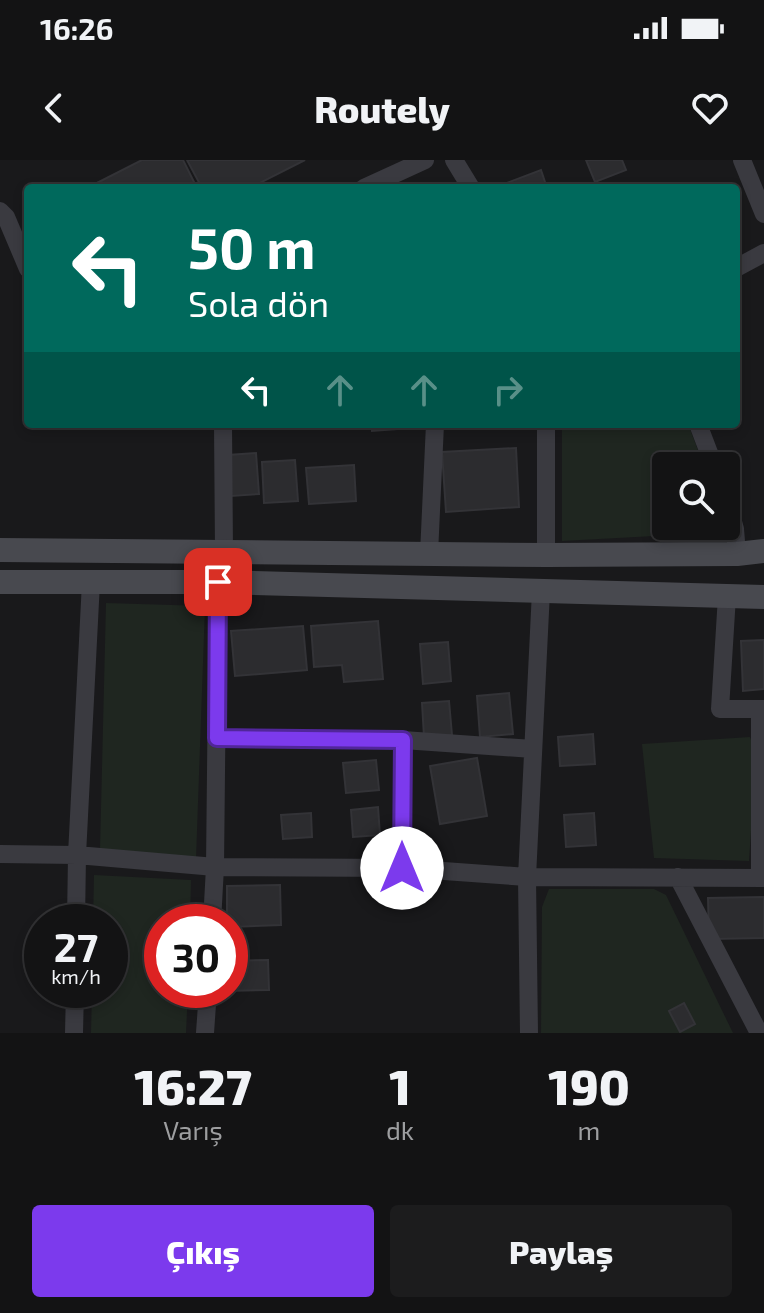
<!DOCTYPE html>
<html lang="tr">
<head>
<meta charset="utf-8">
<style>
  :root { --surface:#131314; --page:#1c1c1d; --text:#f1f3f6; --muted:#9d9ea0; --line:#323234; --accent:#7c3aed }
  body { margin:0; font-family:"Exo 2",sans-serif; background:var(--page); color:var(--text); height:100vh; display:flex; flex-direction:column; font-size:30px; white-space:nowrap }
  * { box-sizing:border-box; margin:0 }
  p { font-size:26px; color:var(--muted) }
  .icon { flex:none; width:44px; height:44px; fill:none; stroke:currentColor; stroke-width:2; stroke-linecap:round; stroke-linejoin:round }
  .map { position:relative; height:873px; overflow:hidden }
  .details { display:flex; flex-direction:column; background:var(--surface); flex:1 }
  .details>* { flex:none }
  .hud { position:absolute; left:24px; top:24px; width:716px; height:244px; border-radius:8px; box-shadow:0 4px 12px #0003,0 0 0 2px var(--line); background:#00695c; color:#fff; overflow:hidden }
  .fabs { position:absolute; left:652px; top:292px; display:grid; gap:16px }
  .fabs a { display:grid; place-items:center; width:88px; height:88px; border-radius:8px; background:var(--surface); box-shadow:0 4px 12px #0003,0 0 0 2px var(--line); font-size:40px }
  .speed { position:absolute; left:24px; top:744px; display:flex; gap:16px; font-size:40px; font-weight:700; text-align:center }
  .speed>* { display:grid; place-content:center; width:104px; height:104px; border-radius:50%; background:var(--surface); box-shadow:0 4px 12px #0003,0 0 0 2px var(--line); line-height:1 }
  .speed small { font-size:20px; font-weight:400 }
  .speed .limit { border:12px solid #d22; background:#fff; color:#111 }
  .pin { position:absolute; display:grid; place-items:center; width:68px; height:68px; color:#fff; margin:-34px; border-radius:16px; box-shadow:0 4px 12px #0006 }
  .me { position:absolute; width:88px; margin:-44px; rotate:0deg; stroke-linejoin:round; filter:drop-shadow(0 0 6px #0008) }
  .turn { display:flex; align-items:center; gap:28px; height:168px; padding:0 32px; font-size:36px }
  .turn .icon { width:104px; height:104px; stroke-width:2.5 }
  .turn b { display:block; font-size:56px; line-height:68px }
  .lanes { display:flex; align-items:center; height:76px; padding:0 32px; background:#0003; justify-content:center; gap:40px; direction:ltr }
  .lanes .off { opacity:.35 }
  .eta { display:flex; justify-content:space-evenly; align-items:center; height:136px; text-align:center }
  .eta b { font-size:48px; font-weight:800; line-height:56px }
  .cta { display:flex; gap:16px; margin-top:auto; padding:16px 32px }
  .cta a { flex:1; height:92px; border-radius:8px; background:var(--accent); color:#fff; font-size:32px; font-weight:800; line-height:92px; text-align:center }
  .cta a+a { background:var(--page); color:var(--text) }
  .status { display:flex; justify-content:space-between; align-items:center; height:56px; padding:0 40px; background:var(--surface); direction:ltr }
  .status svg { height:22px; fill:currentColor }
  header { display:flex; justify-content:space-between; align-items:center; height:104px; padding:0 32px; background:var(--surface); font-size:36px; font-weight:800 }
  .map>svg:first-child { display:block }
  .green { fill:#1f2620 }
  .building { fill:#2c2c2f; stroke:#333337; stroke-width:2 }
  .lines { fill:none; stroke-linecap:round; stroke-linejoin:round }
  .minor { stroke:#3a3a40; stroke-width:18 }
  .secondary { stroke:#48494f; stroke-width:24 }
  .route-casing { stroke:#51269a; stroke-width:20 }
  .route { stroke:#7c3aed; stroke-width:14 }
</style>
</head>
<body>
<div class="status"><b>16:26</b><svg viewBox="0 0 49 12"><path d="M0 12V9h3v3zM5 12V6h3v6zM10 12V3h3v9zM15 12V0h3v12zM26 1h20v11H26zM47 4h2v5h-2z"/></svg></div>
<header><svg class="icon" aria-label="back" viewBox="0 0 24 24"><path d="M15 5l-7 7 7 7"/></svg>Routely<svg class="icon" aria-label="heart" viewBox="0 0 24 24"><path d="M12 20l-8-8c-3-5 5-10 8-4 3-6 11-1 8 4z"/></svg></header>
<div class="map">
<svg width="764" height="873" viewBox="0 0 764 873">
  <rect width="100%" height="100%" fill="#19191b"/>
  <path class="green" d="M562 264H688L704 306H666V366H726L728 372 562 381Z
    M106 443 205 446 196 699 100 690Z
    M750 577 756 595 749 701 654 698 642 584Z
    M94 715 191 720 190 762H162V830H188L186 873H91L92 830H110V762H93Z
    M549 729H654L666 735 733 873H541L542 747Z"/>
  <path class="building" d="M142 0H183L197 28H87Z
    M187 0H305L250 28H202Z
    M586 0H622L626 10 595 22Z
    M541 10 547 28H506L504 24Z
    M313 264H357V265L313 268Z
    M372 264H411V268L372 271Z
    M516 288 519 347 446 352 442 292Z
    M256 293 259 334 231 336 228 295Z
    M295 300 298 341 264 343 262 302Z
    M354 305 356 341 309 344 306 308Z
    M378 461 383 519 344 522 342 505 314 507 311 466Z
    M303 466 307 510 235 516 231 471Z
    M764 480V529L743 531 741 481Z
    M448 482 451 521 423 524 420 484Z
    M509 533 513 574 480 577 477 536Z
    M449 541 452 575 424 577 422 543Z
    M593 574 595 604 560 606 558 577Z
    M477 598 487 656 440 664 430 606Z
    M376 600 379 630 346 633 343 603Z
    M378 647 380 675 353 677 351 650Z
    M311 653 312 677 283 679 281 655Z
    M594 653 596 685 566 687 564 655Z
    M280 725 281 765 230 767V762H227V726Z
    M764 737V778L709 779 708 738Z
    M268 800 269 830 225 831 230 830V801Z
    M684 843 695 864 680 872 669 851Z"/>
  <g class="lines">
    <path class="minor" d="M454 0 471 28
      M742 0 764 54
      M364 28 425 0
      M0 51 6 57 28 109
      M736 108 764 93
      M223 264 224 391
      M546 264V395
      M698 264 714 306
      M726 337 735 369 737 394
      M429 394 435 264
      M727 436 720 549H764
      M760 549V718
      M217 578 403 580 533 589
      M0 694 77 695 215 707 402 708 527 717 764 718
      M402 708 403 580
      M678 717 759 873
      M76 762 77 695 91 422
      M212 762 215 707 218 422
      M74 873 75 830
      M205 873 208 830
      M529 873 527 717 541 431"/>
    <path class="secondary" d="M0 390 546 395 737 394 764 391
      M0 422H218L764 437"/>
  </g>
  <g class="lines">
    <defs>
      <path id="route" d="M218 422 217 578 403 580 402 708"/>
    </defs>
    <use href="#route" class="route-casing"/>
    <use href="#route" class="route"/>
  </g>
</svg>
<div class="fabs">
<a><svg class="icon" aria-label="search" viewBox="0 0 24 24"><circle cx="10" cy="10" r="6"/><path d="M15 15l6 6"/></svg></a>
</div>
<div class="speed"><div>27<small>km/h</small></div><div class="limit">30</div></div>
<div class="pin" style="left:218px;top:422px;background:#d93025"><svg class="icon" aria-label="arrive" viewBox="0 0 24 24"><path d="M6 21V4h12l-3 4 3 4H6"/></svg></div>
<svg class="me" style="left:402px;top:708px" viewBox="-20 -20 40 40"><circle r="19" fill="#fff"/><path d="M0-13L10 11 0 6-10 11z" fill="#7c3aed"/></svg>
<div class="hud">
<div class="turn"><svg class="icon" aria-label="left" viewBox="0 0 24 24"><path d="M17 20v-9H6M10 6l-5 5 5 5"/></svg><div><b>50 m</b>Sola dön</div></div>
<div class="lanes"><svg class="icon" aria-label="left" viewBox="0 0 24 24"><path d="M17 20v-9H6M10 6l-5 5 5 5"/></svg><svg class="icon off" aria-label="ahead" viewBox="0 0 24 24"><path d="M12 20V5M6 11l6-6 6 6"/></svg><svg class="icon off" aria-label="ahead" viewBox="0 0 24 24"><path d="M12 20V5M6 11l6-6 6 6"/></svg><svg class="icon off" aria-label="right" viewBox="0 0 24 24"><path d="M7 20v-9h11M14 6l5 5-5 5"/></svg></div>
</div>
</div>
<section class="details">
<div class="eta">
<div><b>16:27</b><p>Varış</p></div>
<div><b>1</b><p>dk</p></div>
<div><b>190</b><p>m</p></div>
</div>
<div class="cta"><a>Çıkış</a><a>Paylaş</a></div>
</section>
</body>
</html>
